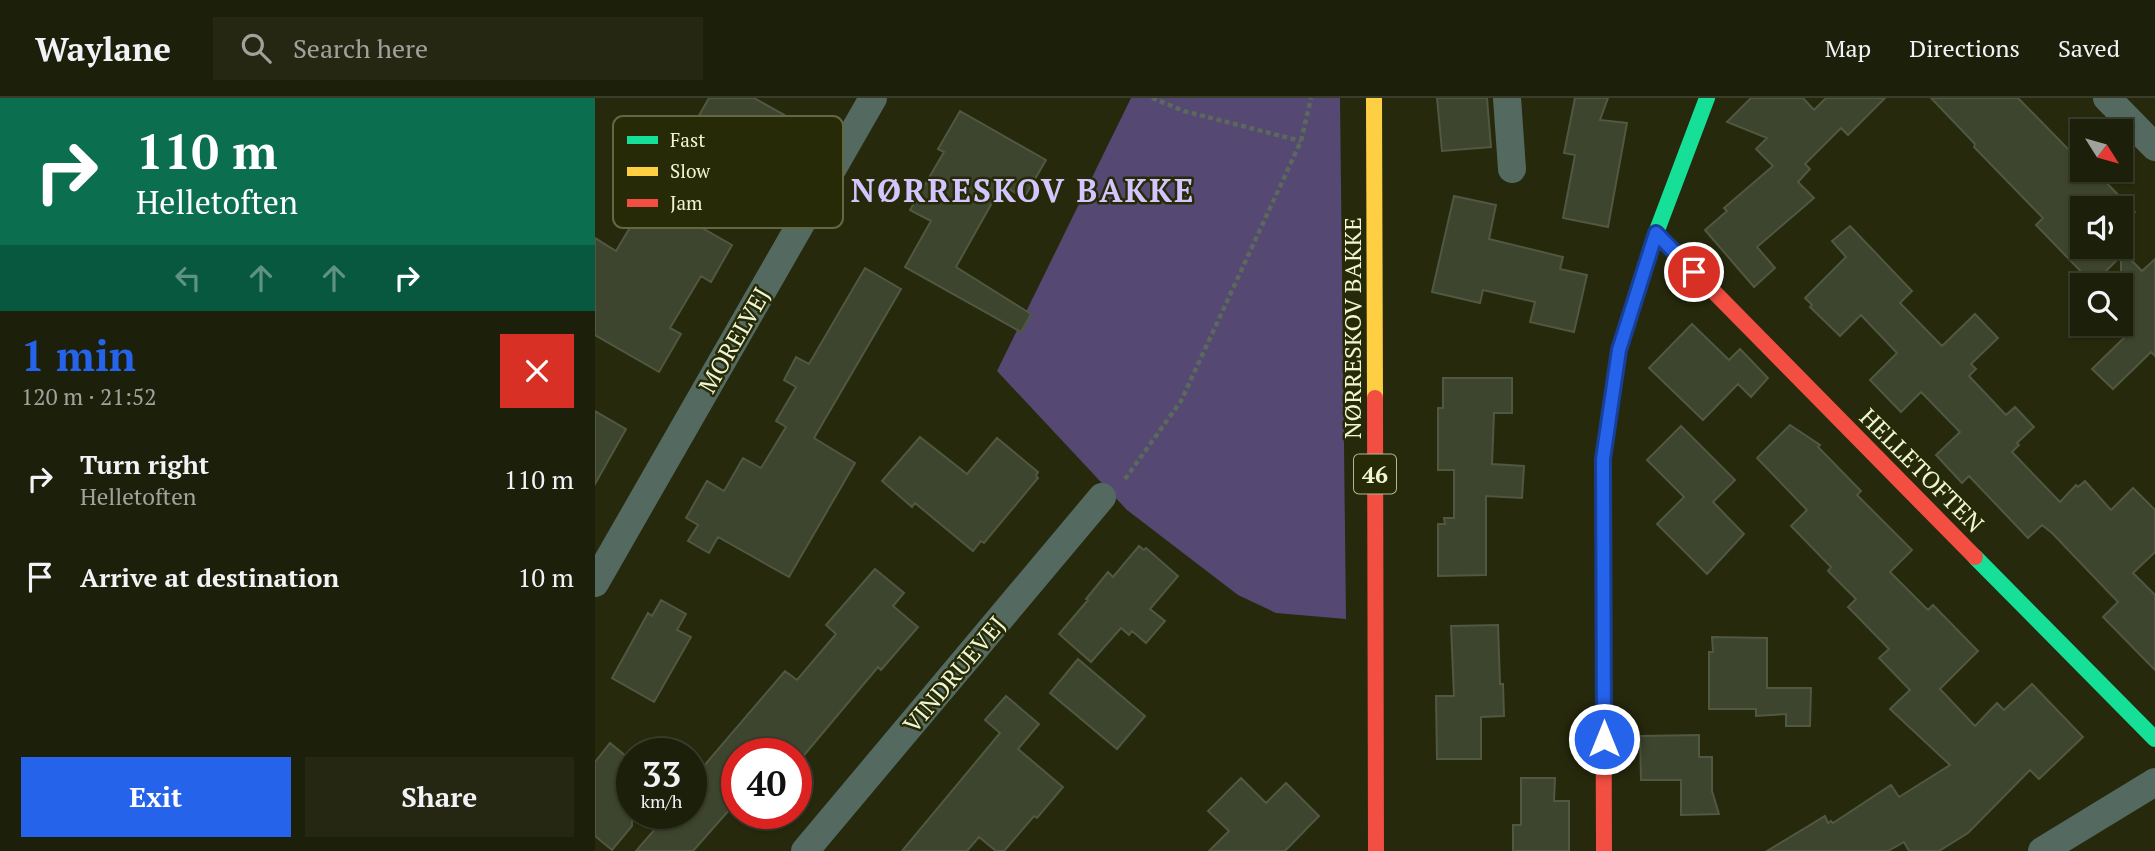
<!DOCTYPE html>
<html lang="en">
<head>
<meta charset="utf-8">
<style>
  :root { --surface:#1c1f09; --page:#252712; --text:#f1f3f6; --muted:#a0a29c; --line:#3a3d2a; --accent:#2563eb }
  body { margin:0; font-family:"PT Serif",serif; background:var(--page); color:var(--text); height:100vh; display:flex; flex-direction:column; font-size:26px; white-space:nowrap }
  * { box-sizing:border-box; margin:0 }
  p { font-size:23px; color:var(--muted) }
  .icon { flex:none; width:38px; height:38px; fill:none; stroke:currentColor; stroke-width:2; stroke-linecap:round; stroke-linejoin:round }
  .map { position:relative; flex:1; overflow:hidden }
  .panel { display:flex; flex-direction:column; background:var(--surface); width:595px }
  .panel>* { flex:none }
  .guide { background:#0b6e4f; color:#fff; overflow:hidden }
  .needle { width:46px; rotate:127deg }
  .buttons { position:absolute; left:1475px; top:21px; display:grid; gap:14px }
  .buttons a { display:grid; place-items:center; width:63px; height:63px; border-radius:0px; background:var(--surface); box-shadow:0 2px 5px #0004,0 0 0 2px var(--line); font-size:35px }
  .speed { position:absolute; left:21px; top:640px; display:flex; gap:14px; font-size:35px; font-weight:700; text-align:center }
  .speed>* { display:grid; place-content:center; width:91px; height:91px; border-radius:50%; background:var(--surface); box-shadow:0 2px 5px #0004,0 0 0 2px var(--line); line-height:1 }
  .speed small { font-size:18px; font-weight:400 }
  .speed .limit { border:10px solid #d22; background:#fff; color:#111 }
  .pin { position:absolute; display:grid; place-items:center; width:60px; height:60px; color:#fff; margin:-30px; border:4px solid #fff; border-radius:50%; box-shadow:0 2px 7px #0007 }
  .me { position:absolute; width:77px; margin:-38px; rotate:0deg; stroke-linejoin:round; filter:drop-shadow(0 0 5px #0008) }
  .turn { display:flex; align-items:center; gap:24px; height:147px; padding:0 21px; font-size:32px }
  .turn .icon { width:91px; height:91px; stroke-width:2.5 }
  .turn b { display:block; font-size:49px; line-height:60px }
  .lanes { display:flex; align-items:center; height:66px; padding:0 21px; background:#0003; justify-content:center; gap:35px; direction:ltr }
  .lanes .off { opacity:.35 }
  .round { display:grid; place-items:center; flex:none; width:74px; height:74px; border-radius:0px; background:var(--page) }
  .overview { display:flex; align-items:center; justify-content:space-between; height:119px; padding:0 21px }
  h1 { font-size:42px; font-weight:700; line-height:52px; color:var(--accent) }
  .primary-button { display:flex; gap:14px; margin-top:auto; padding:14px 21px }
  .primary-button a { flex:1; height:80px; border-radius:0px; background:var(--accent); color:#fff; font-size:28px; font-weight:700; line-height:80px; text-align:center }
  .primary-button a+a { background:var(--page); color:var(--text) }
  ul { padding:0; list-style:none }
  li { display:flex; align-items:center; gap:21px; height:98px; padding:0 21px }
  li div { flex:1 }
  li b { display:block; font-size:26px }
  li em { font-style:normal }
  header { display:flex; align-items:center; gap:42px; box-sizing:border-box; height:98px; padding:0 35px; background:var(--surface); border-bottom:2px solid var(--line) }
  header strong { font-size:33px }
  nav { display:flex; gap:38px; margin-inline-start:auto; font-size:24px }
  .search { width:490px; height:63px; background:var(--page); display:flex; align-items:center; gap:18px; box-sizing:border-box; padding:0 24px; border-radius:0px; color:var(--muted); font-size:26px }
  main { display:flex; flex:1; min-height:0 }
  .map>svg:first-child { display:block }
  .green { fill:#554872 }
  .building { fill:#3d452e; stroke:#505841; stroke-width:2 }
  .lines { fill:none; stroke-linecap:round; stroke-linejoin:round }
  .path { stroke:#5a695b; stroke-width:4.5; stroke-dasharray:5 3.5; stroke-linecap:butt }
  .street { stroke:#546a61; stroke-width:28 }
  .fast { stroke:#16e098; stroke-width:16 }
  .slow { stroke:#ffcf43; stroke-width:16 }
  .jam { stroke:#f24e42; stroke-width:16 }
  .route-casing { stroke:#184099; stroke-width:18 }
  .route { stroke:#2563eb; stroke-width:12 }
  .labels { text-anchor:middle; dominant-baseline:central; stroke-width:5; stroke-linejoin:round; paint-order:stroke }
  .shield { fill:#262a06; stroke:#b3b996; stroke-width:2 }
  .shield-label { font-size:23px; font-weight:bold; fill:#f0f6d4 }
  .street-label { font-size:24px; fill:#f0f6d4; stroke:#262a06 }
  .district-label { font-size:32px; font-weight:bold; letter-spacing:2px; fill:#d3c5ff; stroke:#262a06 }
  .key { fill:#262a06; stroke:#636744; stroke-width:2 }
  .key-label { font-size:19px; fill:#f0f6d4 }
</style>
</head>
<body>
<header>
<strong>Waylane</strong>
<div class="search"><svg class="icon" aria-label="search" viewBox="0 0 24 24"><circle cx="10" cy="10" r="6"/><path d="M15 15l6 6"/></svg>Search here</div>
<nav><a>Map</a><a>Directions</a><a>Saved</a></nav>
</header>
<main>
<section class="panel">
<div class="guide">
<div class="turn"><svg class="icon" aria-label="right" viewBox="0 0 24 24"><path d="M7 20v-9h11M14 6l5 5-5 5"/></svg><div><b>110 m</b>Helletoften</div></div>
<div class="lanes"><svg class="icon off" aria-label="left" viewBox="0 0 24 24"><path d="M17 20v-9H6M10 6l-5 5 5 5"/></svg><svg class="icon off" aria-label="ahead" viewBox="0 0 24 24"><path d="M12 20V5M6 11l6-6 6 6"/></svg><svg class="icon off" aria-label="ahead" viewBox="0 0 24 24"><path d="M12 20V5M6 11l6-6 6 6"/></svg><svg class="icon" aria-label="right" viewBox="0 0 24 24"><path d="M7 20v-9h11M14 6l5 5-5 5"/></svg></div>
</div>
<div class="overview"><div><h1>1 min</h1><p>120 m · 21:52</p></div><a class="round" style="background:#d93025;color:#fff"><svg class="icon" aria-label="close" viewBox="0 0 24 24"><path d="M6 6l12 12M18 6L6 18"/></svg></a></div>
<ul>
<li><svg class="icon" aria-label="right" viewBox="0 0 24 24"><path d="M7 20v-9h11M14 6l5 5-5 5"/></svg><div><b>Turn right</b><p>Helletoften</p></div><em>110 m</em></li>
<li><svg class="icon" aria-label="arrive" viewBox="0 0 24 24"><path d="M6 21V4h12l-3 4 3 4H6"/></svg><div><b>Arrive at destination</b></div><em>10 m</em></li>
</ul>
<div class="primary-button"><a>Exit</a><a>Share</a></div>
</section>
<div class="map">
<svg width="1560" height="753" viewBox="0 0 1560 753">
  <rect width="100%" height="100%" fill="#26290c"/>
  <path class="green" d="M536 0H745L751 521 681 515 643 497 532 412 402 273Z"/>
  <path class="building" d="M114 0H159L207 27 184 68 148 48 129 81 83 54Z
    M842 0H892L896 49 847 53Z
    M980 0H1013L1005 22 1032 25 1013 129 968 120 980 57 969 55Z
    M1156 0H1208L1219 12 1231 0H1290L1253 37 1246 30 1210 66 1215 71 1203 84 1219 100 1162 149 1180 170 1159 189 1110 132 1132 113 1129 110 1178 68 1161 51 1172 40 1132 24Z
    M1336 0H1423L1475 53 1478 50 1488 60V72H1499L1540 114 1526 127V110H1488V149H1535L1529 155 1547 173 1560 161V258L1556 254 1518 291 1497 271 1536 233 1526 223V158L1498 186 1441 127 1448 120 1379 49 1380 46Z
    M365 13 451 62 429 100 407 87 361 169 436 216 426 234 310 169 336 123 315 112 349 54 343 51Z
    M859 98 901 107 894 141 968 159 965 171 992 177 979 234 935 224 940 204 888 192 885 205 837 194Z
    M53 99 137 147 116 184 106 178 75 230 86 236 64 274 0 237V140L21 153Z
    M1255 128 1317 193 1305 205 1347 248 1380 216 1403 240 1376 266 1381 271 1374 278 1411 317 1420 309 1439 329 1422 345 1424 347 1417 354 1465 404 1481 387 1483 389 1490 383 1516 412 1538 390 1560 412V454L1538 475 1560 497V572L1508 519 1523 504 1457 435 1447 427 1433 440 1374 378 1367 385 1341 357 1365 334 1326 294 1306 314 1275 282 1302 255 1266 217 1245 238 1215 209 1217 207 1210 200 1251 159 1237 143Z
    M270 170 306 191 219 340 260 365 194 479 123 439 114 455 93 443 103 427 91 420 112 383 129 393 148 360 166 370 191 329 181 323 201 289 189 282 201 259 214 266Z
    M1097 226 1134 262 1145 251 1173 280 1156 299 1143 286 1108 322 1054 270Z
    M848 280H917V315H899L897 366 929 368 927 400 891 398V477L843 478V426H850L849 420H859V372H843V310H848Z
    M0 313 31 331 0 386Z
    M1195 327 1225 347 1223 349 1266 393 1262 397 1317 452 1295 474 1333 512 1338 507 1383 553 1345 591 1380 628 1402 605 1409 612 1437 586 1488 639 1444 681 1435 672 1373 735 1344 753H1314L1309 744 1293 753H1172L1230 718 1233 725 1236 723 1238 725 1296 687 1304 699 1355 667 1295 611 1315 592 1284 560 1294 551 1253 509 1261 501 1233 473 1236 469 1196 428 1212 412 1162 360Z
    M1086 328 1140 382 1118 404 1149 436 1112 476 1062 426 1089 399 1052 362Z
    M325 339 372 376 402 340 443 374 441 378 443 380 389 445 386 443 378 453 320 405 317 409 287 383Z
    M544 448 549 452 551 450 583 478 555 511 570 523 551 545 537 533 534 537 526 530 496 564 464 536 493 502 491 501 513 474 518 479Z
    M280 471 309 495 298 508 323 529 286 572 283 569 205 662 182 642 170 656H142V703L98 753H41L73 716H96V683L190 573 202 582 241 536 231 527Z
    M66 502 91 516 82 532 96 539 59 604 17 580 53 515 57 518Z
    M903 527 905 586H908L909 618 886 619V661H842L841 598H859L856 528Z
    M1117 539 1172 540V590H1216L1215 628H1191V616L1161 618V611H1114V554H1118Z
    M483 561 550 618 522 651 455 595Z
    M411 598 444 626 423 651 468 689 442 720 439 718 409 753H401L384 739 372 753H307L405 635 390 622Z
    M1104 637V659H1117V693L1124 716 1086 717V682H1046L1045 638Z
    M15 645 37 663V728L17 752 0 738V664Z
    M646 680 671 705 691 685 724 718 690 753H614L634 733 613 713Z
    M926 680H960L959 703H974V753H918V727H926Z"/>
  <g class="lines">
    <path class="path" d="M557 0 589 13 706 43
      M530 381 586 303 706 43 716 0"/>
    <path class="street" d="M912 0 917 71
      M1512 0 1560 49
      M0 485 278 0
      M210 753 507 399
      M1447 753 1560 684"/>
    <path class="fast" d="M1008 448V361L1024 252 1061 135 1112 0
      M1380 459 1560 641"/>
    <path class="slow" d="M779 0 780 300"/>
    <path class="jam" d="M1061 135 1380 459
      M780 300 781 753
      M1008 448 1009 753"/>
  </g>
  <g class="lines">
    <defs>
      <path id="route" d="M1009 641 1008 361 1024 252 1061 135 1099 174"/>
    </defs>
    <use href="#route" class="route-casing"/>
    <use href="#route" class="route"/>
  </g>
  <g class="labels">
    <rect class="shield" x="759" y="356.5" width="42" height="39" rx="5"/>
    <g class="shield-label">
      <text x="780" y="376">46</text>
    </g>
    <g class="street-label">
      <text transform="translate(757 230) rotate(-90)">NØRRESKOV BAKKE</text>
      <text transform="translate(139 242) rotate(-60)">MORELVEJ</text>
      <text transform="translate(1327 372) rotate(45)">HELLETOFTEN</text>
      <text transform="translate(359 576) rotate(-50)">VINDRUEVEJ</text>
    </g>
    <g class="district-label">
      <text x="428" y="92">NØRRESKOV BAKKE</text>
    </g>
  </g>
  <rect x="18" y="18" width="230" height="112" rx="10" class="key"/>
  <rect x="32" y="38" width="31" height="8" fill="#16e098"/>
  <rect x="32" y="69" width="31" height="9" fill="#ffcf43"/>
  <rect x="32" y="101" width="31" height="8" fill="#f24e42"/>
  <g class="key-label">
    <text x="75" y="49">Fast</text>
    <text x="75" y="80">Slow</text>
    <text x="75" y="112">Jam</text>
  </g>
</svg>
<div class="buttons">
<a><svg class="needle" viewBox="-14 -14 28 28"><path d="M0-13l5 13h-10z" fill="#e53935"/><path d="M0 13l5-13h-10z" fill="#a0a29c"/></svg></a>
<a><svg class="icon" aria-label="sound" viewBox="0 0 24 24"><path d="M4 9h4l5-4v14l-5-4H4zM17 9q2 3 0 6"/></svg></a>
<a><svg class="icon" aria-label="search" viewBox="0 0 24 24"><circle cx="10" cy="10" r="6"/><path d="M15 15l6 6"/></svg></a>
</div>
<div class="speed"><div>33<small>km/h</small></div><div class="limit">40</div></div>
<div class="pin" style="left:1099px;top:174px;background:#d93025"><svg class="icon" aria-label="arrive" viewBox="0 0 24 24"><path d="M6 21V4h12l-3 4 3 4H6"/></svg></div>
<svg class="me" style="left:1009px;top:641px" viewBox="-20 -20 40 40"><circle r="17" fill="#2563eb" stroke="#fff" stroke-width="3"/><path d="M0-11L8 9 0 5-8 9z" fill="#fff"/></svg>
</div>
</main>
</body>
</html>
